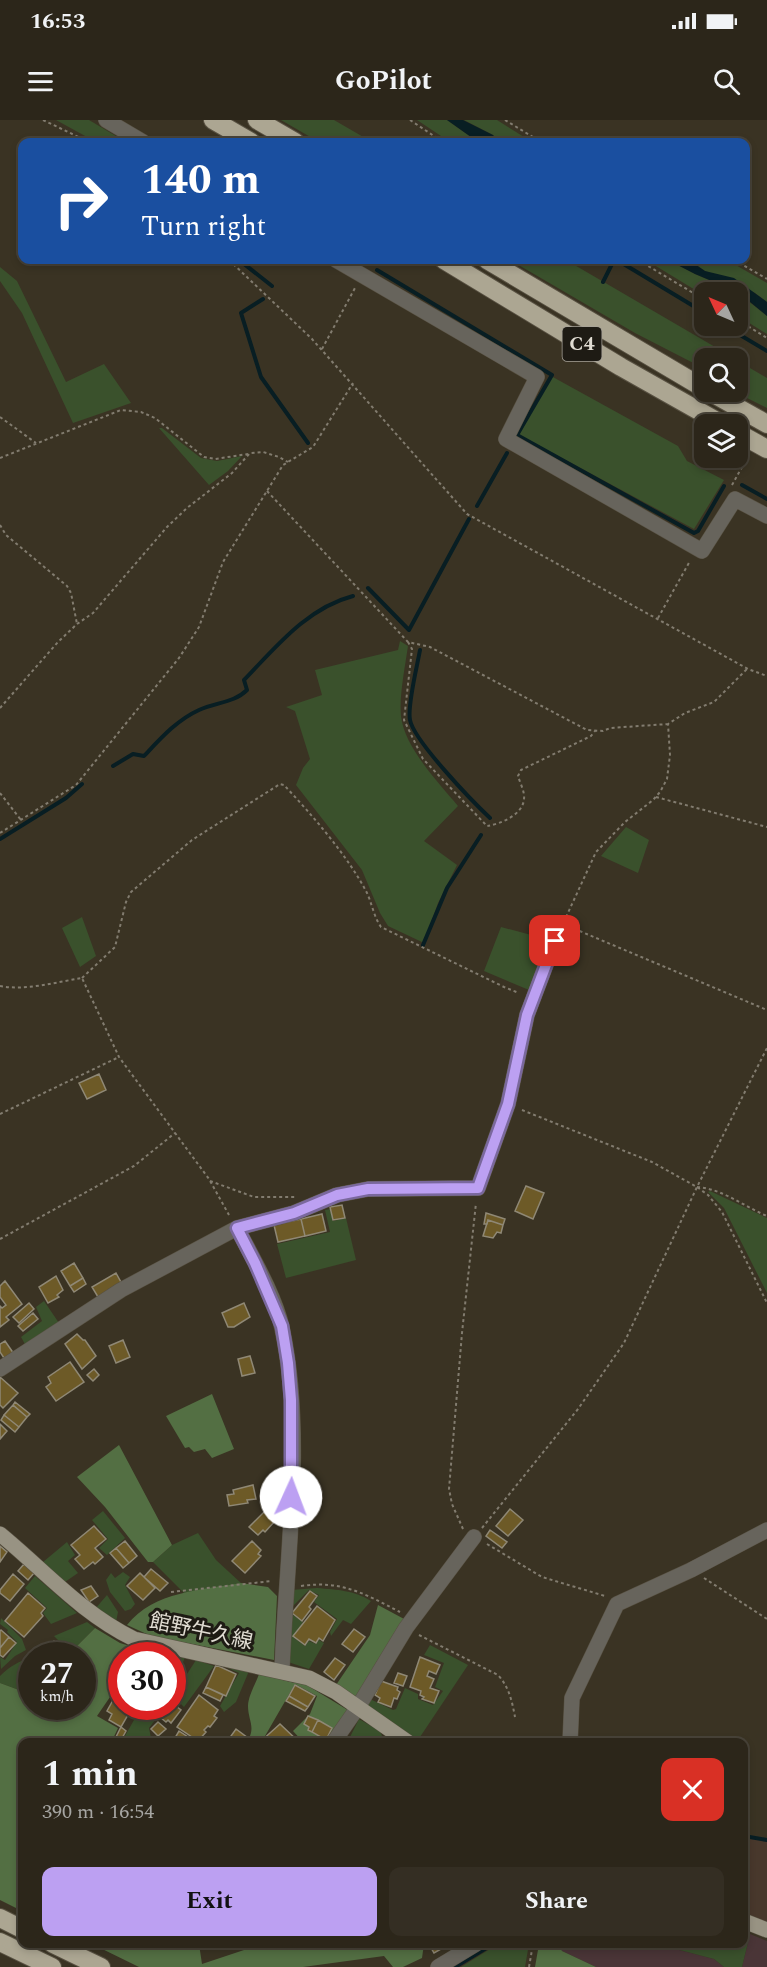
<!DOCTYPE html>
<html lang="en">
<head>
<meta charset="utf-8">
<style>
  :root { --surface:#2c261a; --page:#342e23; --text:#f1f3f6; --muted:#a6a5a2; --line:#484339; --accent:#bca0f2 }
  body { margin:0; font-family:Spectral,"Noto Sans JP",serif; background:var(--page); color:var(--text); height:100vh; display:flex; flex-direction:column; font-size:22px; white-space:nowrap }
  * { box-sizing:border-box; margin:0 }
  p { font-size:20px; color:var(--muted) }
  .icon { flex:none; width:33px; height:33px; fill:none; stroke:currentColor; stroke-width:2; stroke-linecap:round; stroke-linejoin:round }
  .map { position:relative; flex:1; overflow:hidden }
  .details { position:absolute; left:18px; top:1618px; width:730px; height:210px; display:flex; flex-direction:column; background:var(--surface); border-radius:12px; box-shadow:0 3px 9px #0003,0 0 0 2px var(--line) }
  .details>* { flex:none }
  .hud { position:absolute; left:18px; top:18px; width:732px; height:126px; border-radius:12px; box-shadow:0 3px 9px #0003,0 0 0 2px var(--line); background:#1a4fa0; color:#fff; overflow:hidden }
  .needle { width:39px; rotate:314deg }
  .controls { position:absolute; left:694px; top:162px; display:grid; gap:12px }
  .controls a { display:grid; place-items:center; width:54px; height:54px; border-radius:12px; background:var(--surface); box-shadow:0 3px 9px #0003,0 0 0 2px var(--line); font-size:30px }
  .speed { position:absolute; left:18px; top:1522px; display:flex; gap:12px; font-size:30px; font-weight:700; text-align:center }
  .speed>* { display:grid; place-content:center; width:78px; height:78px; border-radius:50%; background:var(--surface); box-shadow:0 3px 9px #0003,0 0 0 2px var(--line); line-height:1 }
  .speed small { font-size:15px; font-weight:400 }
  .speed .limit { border:9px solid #d22; background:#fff; color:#111 }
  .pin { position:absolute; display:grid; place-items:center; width:51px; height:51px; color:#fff; margin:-26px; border-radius:12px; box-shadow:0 3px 9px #0006 }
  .me { position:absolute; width:66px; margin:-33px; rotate:2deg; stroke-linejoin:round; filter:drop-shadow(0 0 4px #0008) }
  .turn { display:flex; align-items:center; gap:21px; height:126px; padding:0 24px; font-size:27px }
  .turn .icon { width:78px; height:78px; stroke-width:2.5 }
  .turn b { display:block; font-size:42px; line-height:51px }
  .round { display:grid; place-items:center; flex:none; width:63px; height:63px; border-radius:12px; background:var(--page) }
  .head { display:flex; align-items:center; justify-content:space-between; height:102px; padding:0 24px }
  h1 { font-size:36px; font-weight:700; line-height:45px }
  .button { display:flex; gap:12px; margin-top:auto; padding:12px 24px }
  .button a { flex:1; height:69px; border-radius:12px; background:var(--accent); color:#111; font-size:24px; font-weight:700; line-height:69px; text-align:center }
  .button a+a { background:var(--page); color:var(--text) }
  .status { display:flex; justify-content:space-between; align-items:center; height:42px; padding:0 30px; background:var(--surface); direction:ltr }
  .status svg { height:16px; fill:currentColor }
  header { display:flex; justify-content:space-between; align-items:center; height:78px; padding:0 24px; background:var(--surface); font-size:27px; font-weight:700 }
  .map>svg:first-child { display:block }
  .commercial { fill:#4a3537 }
  .industrial { fill:#48382c }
  .green { fill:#3a512c }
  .forest { fill:#536f43 }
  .water { fill:#081e23 }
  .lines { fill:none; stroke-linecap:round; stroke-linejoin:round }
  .stream { stroke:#081e23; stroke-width:4 }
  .building { fill:#6d5a27; stroke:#8f8875; stroke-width:1.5 }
  .minor-casing { stroke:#585142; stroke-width:16 }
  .major-casing { stroke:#585142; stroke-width:16 }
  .highway-casing { stroke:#585142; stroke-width:20 }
  .path { stroke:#827c6f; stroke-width:2; stroke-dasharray:3 3; stroke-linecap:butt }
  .minor { stroke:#67645c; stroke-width:15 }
  .major { stroke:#989383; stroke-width:15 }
  .highway { stroke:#aca692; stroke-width:18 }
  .route-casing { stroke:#7a689d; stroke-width:15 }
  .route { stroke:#bca0f2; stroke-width:10 }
  .labels { text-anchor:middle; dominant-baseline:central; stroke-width:6; stroke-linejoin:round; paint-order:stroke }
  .shield { fill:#1e1b14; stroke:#a6a299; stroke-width:1.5 }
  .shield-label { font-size:20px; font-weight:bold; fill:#e0dcd2 }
  .street-label { font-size:21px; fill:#e0dcd2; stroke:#1e1b14 }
</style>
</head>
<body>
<div class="status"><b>16:53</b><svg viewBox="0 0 49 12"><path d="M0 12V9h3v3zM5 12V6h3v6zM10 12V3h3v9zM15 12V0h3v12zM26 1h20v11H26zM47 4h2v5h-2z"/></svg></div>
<header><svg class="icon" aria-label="menu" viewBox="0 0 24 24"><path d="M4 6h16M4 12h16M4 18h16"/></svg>GoPilot<svg class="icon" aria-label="search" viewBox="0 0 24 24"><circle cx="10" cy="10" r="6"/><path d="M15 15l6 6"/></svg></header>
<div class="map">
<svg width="767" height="1847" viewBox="0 0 767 1847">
  <rect width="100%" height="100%" fill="#3a3323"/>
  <path class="commercial" d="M750 1814 767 1821V1847H742Z
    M558 1824H657L714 1839 724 1847H596L562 1831Z"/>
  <path class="industrial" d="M744 1715 767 1719V1805L744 1795Z"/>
  <path class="green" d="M56 0H89L126 22H96Z
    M281 0H334L372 22H319Z
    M417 0H447L478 22H450Z
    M464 0H497L532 22H499L493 15Z
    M510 140H566L734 238H705V249L635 213Z
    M646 140H668L695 154 737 172H705V176Z
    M689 140H727L767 163V182L755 173 705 151Z
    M0 147 17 161 66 262 104 244 131 283 73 303 22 193 0 161Z
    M738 173 767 196V214L738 196Z
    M738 241 767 258V288L735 272H738Z
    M551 256 678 326 687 341 724 360 694 409 519 315Z
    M159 308H162L201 338 217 341 242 336 228 351 209 365Z
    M400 521 408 526C405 547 399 576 401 596 404 627 439 663 458 686L424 721 457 745 438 783 424 823 388 806 380 793 362 750 296 665 303 648 310 639 295 591 286 587 322 575 315 550 398 530Z
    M626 707 649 720 638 753 601 736Z
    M82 797 96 836 80 847 62 808Z
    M501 807 550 820 529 870 484 851Z
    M710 1071 767 1098V1173L724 1088 708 1072Z
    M330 1089 333 1101 346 1098 356 1140 286 1158 277 1124 330 1112 325 1090Z
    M44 1181 59 1203 26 1226 21 1217 42 1201 36 1187Z
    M103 1391 125 1418 107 1435 99 1428 108 1419 92 1400Z
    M198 1413 216 1440 241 1463 184 1473 153 1442 172 1425Z
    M67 1422 75 1435 68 1441 78 1453 65 1462 43 1442Z
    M123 1452 130 1457 125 1465 135 1484 131 1489 125 1491 110 1472 106 1460 111 1453 115 1458Z
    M35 1456 77 1493 51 1504 43 1493 47 1488 25 1468Z
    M317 1468C338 1470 353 1470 371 1481L351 1504 343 1500 331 1516 330 1512 337 1499 314 1482 319 1475 309 1470 289 1490 291 1470Z
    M107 1475 118 1492 116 1502 95 1489Z
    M290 1493 303 1502 293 1517 305 1526 309 1521 316 1524 319 1520 324 1523 309 1549 285 1541Z
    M1 1498 22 1519 26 1530 15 1536 1 1549 0 1537 5 1540 17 1522 7 1512 8 1510 0 1504Z
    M87 1502 95 1508 67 1536H57L65 1527 54 1516Z
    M430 1525 468 1545 418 1620 366 1587 370 1579 393 1590 396 1589 405 1568 418 1574V1579L433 1585 443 1571 435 1567 444 1543 424 1535Z
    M146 1531 185 1537 176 1561 173 1560 172 1536H142Z
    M31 1537 32 1572 30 1574 0 1563V1556C9 1547 19 1541 31 1537Z
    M196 1540 214 1546 184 1587 173 1576Z
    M219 1544 249 1551 236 1582 224 1592 220 1586 239 1553Z
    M153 1589 158 1596 149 1608 152 1623H121L134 1600Z
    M359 1599 380 1611 385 1623H347Z
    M744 1812 750 1814 742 1847H724L714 1839 657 1824H744Z
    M498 1824H529L525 1847H461Z"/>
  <path class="forest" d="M212 1274 234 1329 212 1338 205 1329 194 1332 189 1327 185 1328 166 1296Z
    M119 1325 172 1425 153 1442H148L105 1387 77 1357Z
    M241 1463 268 1467 277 1476 274 1540 151 1516 127 1505C154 1471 202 1470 241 1463Z
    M378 1485 406 1500 358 1579 336 1565 370 1515Z
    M95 1508 120 1523 143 1530 139 1536H122L121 1561 97 1596 118 1608 111 1623H22V1791L0 1780V1563L30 1574 31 1572 32 1587H82V1536H67Z
    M259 1554 295 1563 300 1561 351 1592 327 1623H304L293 1611 310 1594 317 1576 295 1564 261 1623H246C257 1608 248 1601 248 1586 248 1576 256 1563 259 1554Z
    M92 1824H199L202 1844 262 1824H424L422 1838 403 1847H393L384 1836 303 1847H139Z
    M539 1824H558L562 1831 596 1847H535Z"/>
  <path class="water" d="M447 0H463L493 15 499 22H478Z
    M668 140H689L705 151 734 158 767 182V196L738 172 695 154Z"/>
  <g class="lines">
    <path class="stream" d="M239 140 272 166
      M360 140 364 142
      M617 140 705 193
      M377 150 552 255 517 315 694 413 698 411 724 366
      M603 162 614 140
      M263 179 241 193 261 257 308 323
      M725 206 767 231
      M742 365 767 379
      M477 386 507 333
      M368 468 409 510 469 399
      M420 530C417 547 407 586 410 600 414 621 473 682 490 698
      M113 646 133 634 144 636C161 618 177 600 199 590 216 582 234 583 247 570L244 560C276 527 307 488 353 476
      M0 719 66 678 82 664
      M423 825 447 768 481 715
      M744 1716 767 1720
      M455 1847 493 1824"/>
  </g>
  <path class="building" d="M99 954 106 970 87 979 79 963Z
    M526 1066 544 1073 533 1099 515 1091Z
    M342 1085 345 1098 333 1100 330 1087Z
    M486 1093 505 1099 503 1105 488 1100 487 1104H484Z
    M322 1094 326 1111 305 1116 301 1099Z
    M301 1099 305 1116 278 1122 274 1105Z
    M488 1100 503 1105 501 1113 497 1112 493 1118 483 1116Z
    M74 1143 83 1158 70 1166 61 1151Z
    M116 1153 122 1164 98 1177 92 1167Z
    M56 1156 63 1170 57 1175 59 1177 48 1183 39 1167Z
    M83 1158 86 1164 74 1172 70 1166Z
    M5 1161 22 1184 6 1197 9 1200 0 1207V1186L2 1188 6 1185 0 1177V1166Z
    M29 1183 34 1189 19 1203 13 1197Z
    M244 1183 250 1197 234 1207H228L222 1193Z
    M33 1193 38 1199 23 1211 18 1206Z
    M77 1214 83 1220H85L96 1236 82 1249 65 1224Z
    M123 1220 130 1237 116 1243 109 1226Z
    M5 1221 14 1234 4 1238 0 1232V1224Z
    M250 1236 255 1253 242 1256 238 1239Z
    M70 1242 84 1262 56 1281 46 1267 51 1263 48 1257Z
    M94 1249 99 1255 93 1261 87 1255Z
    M0 1257 18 1273 3 1288 0 1285Z
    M15 1282 30 1294 27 1297 13 1285Z
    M13 1285 27 1297 19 1307 4 1295Z
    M4 1295 19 1307 15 1312 1 1300Z
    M0 1304 7 1311 0 1319Z
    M253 1365 256 1379 247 1380 248 1383 229 1386 227 1375 234 1374 233 1370Z
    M270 1370H286V1382H269Z
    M510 1389 523 1400 508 1416 496 1406Z
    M265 1391 275 1401 265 1412 263 1410 258 1415 249 1407Z
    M94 1406 106 1419 95 1428 103 1437 95 1444 93 1442 84 1449 75 1439 80 1435 71 1425Z
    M490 1410 507 1422 502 1428 486 1416Z
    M125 1421 137 1436 129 1443 116 1428Z
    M252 1421 261 1430 258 1434 261 1436 245 1453 232 1441Z
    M0 1426 7 1432 0 1442Z
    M116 1428 129 1443 123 1448 110 1433Z
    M24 1444 34 1453 28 1460 18 1451Z
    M151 1449 168 1463 160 1471 144 1457Z
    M140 1453 155 1468 143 1480 127 1466Z
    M13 1454 24 1464 10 1481 0 1473V1470Z
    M91 1466 98 1476 89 1482 81 1470Z
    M310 1471 317 1476 309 1487 311 1489 302 1501 292 1493Z
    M28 1473 45 1488 41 1493 43 1496 24 1517 5 1501Z
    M317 1486 335 1500 323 1521 319 1518 316 1523 309 1519 305 1525 293 1516Z
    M354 1509 365 1517 353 1532 342 1524Z
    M1 1510 9 1517 0 1528V1511Z
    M9 1517 16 1523 3 1537 0 1535V1528Z
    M54 1521 63 1529 57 1536H41Z
    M420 1537 440 1545 436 1554 429 1551 427 1556 434 1559 430 1568 439 1571 434 1583 422 1579 424 1577 420 1575 421 1571 410 1567Z
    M335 1538 345 1545 334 1560 324 1552Z
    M216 1545 236 1554 226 1576 206 1567Z
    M398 1553 407 1556 403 1566 394 1563Z
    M381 1561 398 1567 397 1570 400 1572 397 1579 394 1578 391 1587 378 1582 380 1578 375 1575Z
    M295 1565 315 1576 308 1587 289 1576Z
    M206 1567 223 1575 220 1581 203 1573Z
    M117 1573 122 1576V1587L132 1588 121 1607 109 1600 112 1594 107 1591Z
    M199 1575 218 1590 214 1596 217 1598 210 1607 208 1606 204 1610 206 1612 198 1621 177 1607Z
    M289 1576 308 1587 305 1591 286 1581Z
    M172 1583 181 1590 171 1603 168 1600 166 1602 160 1597 167 1587H172Z
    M308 1596 318 1600 312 1612 308 1610 309 1607 304 1604Z
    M318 1600 332 1608 326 1620 312 1612Z
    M158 1602 166 1609 158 1616 151 1609Z
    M280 1604 300 1623 260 1622Z
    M121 1607 126 1611 121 1620 116 1617Z
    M236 1609 248 1618 244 1623H226Z
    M179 1611 188 1617 184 1623H172Z
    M433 1824H450L434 1833 430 1826Z"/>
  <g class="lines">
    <defs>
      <path id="minor" d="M106 0 143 22
        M336 140 537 257 506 319 702 431 735 379 767 396
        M237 1108C252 1137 275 1176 282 1208 305 1315 286 1441 282 1550
        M0 1249 121 1170 237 1108 294 1093 337 1075 368 1069 478 1068 508 984 527 895 555 821
        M333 1623 358 1587 406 1508 474 1417
        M570 1623 572 1578 617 1484 691 1450 767 1410
        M438 1847 476 1824"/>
      <path id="major" d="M0 1414C45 1451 81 1493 134 1519L309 1558 336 1572 409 1623
        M744 1801 767 1810"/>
      <path id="highway" d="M213 0 251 22
        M257 0 295 22
        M444 140 621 247 722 304
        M487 140 705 269
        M710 272 767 304
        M738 313 767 329
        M0 1798 22 1809
        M0 1822 52 1847
        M53 1824 101 1847"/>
    </defs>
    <use href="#minor" class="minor-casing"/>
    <use href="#major" class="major-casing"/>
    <use href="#highway" class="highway-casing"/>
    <path class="path" d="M43 0 89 22
      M410 0 443 22
      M505 0 541 22
      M229 140 312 219 467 394 748 549 767 556
      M638 140 705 180
      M734 140 767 159
      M738 200 767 218
      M322 229 355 168
      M0 297 36 323
      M0 338 121 290 141 292 155 298 204 337 215 339 248 334
      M732 365 742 347
      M267 371 408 522 430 527 587 610 603 611 610 608 668 604
      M0 405 6 415 67 466 71 473 77 504
      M658 498 690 441
      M408 522 412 529 404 600 423 639 487 706C500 704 523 695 524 679 525 672 520 663 518 656L521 650 591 616 595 611
      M0 588 58 522 77 504 93 493 167 407 187 388 232 353 250 333 263 332 279 337 288 342
      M0 673 21 700
      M656 677 767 707
      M0 713 76 665 179 538 199 507 223 442 283 345 313 327 353 263
      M563 804 767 890
      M561 808 596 732 625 702 653 680 660 672 667 659 670 635 668 604 685 593 714 582 747 549
      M82 858 115 827 126 782 131 772 192 720 280 664 284 665C312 695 348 736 367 773 372 784 374 797 381 807L504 867 519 873
      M0 866C26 871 56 862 82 858L119 937 209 1059 229 1095
      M522 990 652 1042 697 1067 708 1075 722 1092 767 1183
      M0 994 119 937
      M210 1061 254 1077H295
      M697 1067C723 1069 743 1086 767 1096
      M0 1119 134 1046 175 1013
      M482 1408 578 1289 624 1223 697 1067 767 928
      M463 1409 452 1384 449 1369 462 1213 476 1083
      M487 1424 542 1457 605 1476
      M704 1458 767 1499
      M301 1466C342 1460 365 1474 400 1492
      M171 1472 272 1461
      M419 1515 498 1555C509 1567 512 1581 515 1597
      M529 1847 533 1824"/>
    <use href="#minor" class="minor"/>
    <use href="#major" class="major"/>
    <use href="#highway" class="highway"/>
  </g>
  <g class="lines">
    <defs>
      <path id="route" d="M291 1377V1280L288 1243 282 1206 255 1143 237 1108 294 1093 337 1075 368 1069 478 1068 508 984 527 895 555 821"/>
    </defs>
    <use href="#route" class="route-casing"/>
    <use href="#route" class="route"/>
  </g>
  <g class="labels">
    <rect class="shield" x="562.5" y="207" width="39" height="34" rx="4.5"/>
    <g class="shield-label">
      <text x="582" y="224">C4</text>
    </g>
    <g class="street-label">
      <text transform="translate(201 1512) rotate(12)">館野牛久線</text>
    </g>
  </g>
</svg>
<div class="controls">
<a><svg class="needle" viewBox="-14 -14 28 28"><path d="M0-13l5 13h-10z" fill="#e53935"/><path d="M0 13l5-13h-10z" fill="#a6a5a2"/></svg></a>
<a><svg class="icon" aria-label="search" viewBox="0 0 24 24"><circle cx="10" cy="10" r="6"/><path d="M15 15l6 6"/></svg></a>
<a><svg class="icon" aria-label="layers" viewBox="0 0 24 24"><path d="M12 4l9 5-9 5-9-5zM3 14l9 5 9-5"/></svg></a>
</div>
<div class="speed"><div>27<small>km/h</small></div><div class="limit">30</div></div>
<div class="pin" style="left:555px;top:821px;background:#d93025"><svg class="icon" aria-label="arrive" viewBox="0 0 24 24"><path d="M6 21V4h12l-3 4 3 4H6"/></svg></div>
<svg class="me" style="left:291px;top:1377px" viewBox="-20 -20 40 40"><circle r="19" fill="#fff"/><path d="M0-13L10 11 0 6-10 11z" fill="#bca0f2"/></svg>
<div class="hud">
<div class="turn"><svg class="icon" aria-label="right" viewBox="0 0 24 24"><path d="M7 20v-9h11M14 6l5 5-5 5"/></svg><div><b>140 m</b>Turn right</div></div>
</div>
<section class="details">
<div class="head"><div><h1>1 min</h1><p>390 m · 16:54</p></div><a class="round" style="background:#d93025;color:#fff"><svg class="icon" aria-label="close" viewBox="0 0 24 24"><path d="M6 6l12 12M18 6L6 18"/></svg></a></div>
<div class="button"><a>Exit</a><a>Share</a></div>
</section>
</div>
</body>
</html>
